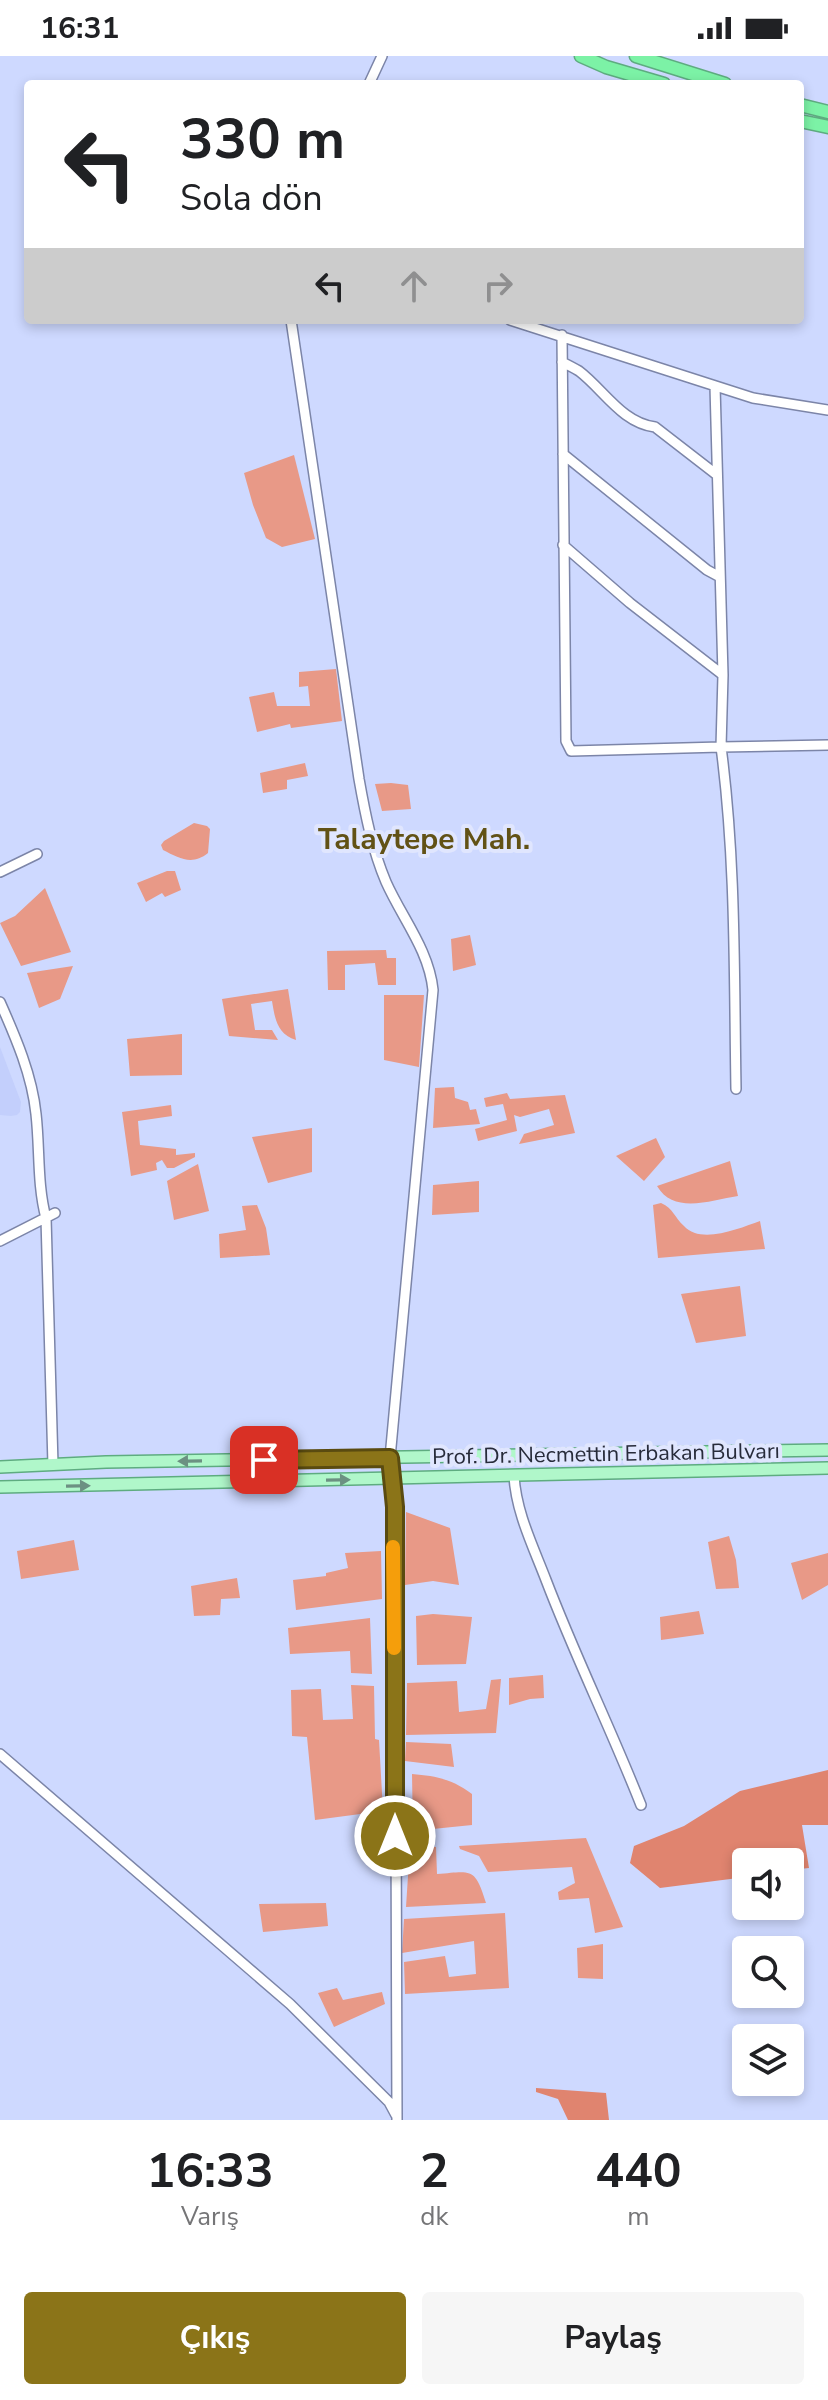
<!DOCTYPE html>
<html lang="tr">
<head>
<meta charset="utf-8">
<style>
  :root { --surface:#fff; --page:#f6f6f6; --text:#202124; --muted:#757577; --accent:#8b7418 }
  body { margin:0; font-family:"Nunito Sans",sans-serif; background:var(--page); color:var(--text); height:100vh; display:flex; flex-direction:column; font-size:30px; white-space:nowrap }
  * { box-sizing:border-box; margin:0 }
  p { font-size:26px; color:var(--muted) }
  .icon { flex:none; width:44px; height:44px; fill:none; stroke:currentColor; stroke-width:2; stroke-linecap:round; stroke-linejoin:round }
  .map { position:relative; height:2064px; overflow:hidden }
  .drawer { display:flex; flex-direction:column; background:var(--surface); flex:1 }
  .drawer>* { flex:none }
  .guide { position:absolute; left:24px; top:24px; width:780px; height:244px; border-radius:8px; box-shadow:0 4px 12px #0003; background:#fff; color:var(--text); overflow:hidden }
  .tools { position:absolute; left:732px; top:1792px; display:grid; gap:16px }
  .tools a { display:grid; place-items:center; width:72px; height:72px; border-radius:8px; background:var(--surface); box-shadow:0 4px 12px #0003; font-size:40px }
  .pin { position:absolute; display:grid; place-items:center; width:68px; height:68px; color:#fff; margin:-34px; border-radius:16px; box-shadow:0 4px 12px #0006 }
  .me { position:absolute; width:88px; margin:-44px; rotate:0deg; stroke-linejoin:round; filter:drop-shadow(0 0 6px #0008) }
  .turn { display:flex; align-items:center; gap:28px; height:168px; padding:0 24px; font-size:36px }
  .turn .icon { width:104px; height:104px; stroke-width:2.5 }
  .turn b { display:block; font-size:56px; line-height:68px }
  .lanes { display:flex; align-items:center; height:76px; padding:0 24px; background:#0003; justify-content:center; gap:40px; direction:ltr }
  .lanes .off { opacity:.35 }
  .eta { display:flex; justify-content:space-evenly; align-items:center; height:136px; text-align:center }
  .eta b { font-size:48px; font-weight:700; line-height:56px }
  .primary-button { display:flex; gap:16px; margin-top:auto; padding:16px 24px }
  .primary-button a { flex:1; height:92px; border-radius:8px; background:var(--accent); color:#fff; font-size:32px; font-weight:700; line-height:92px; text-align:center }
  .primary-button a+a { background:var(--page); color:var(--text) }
  .status { display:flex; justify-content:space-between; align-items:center; height:56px; padding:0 40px; background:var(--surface); direction:ltr }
  .status svg { height:22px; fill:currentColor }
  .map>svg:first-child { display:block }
  .built { fill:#c3cffc }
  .green { fill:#e89987 }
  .forest { fill:#e0846f }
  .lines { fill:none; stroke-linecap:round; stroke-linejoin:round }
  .minor-casing { stroke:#7c85a8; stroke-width:12 }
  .major-casing { stroke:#5eac80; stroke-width:14 }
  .highway-casing { stroke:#5eac80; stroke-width:15 }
  .minor { stroke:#fff; stroke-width:9 }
  .major { stroke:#b0f7ca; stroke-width:11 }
  .highway { stroke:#7cf2a6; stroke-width:12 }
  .oneway { fill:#6c9182 }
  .route-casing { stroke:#5a4b10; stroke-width:20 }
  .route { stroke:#8b7418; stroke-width:14 }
  .slow { stroke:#f59e0b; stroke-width:14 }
  .labels { text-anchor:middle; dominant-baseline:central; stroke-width:8; stroke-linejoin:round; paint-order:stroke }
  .street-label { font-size:22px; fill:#272b3a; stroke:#e0e6fe }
  .district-label { font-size:30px; font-weight:bold; fill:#625215; stroke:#e0e6fe }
</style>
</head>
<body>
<div class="status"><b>16:31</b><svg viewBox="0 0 49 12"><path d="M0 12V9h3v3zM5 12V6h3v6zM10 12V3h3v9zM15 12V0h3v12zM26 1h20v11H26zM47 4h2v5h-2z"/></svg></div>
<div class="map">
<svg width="828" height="2064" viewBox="0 0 828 2064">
  <rect width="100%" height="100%" fill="#ced9ff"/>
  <path class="built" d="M0 991 21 1046 20 1056 17 1059 11 1060 0 1059Z"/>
  <path class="green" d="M294 399 315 483 282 491 266 482 253 449 244 417Z
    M336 613 342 665 291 672 290 668 257 676 249 641 274 636 277 650H310L308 630 299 631V616Z
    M305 707 308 720 287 724V733L263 737 260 717Z
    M391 727 408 729 411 753 382 755 375 728Z
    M194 767 207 770 210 773 208 797C192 810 179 802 163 794L161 789 164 785Z
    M167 815H175L181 834 165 841 162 837 146 846 137 827Z
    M45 832 71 896 21 910 0 867 15 860Z
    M470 879 476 909 453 915 451 883Z
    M386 894 387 902H396V929H378L375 907 345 909V934H328L327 895Z
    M73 910 60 943 39 952 27 917Z
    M288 933 296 984C277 978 275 963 272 945L251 948 255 974H272L278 984 229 980 222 943Z
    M424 939 419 1011 384 1004V939Z
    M182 978V1019L130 1020 127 983Z
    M454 1031 455 1042 468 1046 470 1054 476 1053 480 1068 433 1072 435 1032Z
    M507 1037 510 1043 565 1039 575 1077 519 1088 524 1078 554 1069 549 1053 520 1061 514 1059 517 1075 478 1085 475 1073 507 1064 503 1048 486 1051 484 1042Z
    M171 1049 172 1060 138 1065 140 1089 176 1093V1099L195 1097V1101L174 1112H167L162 1104 156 1107 157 1114 131 1120 122 1056Z
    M312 1072V1116L268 1127 252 1081Z
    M656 1082 665 1101 644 1125 616 1100Z
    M730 1105 738 1140C711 1144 674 1159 657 1130Z
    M198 1108 209 1155 174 1164 167 1125Z
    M479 1125V1156L432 1159 433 1129Z
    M661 1147C674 1153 674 1161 684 1170 701 1189 740 1172 760 1165L765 1193 658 1202 653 1149Z
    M257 1149 266 1172 270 1199 220 1202 219 1178 246 1174 242 1150Z
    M740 1230 746 1280 696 1287 681 1238Z
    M406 1456 450 1472 459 1529 433 1525 405 1529Z
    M729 1480 736 1504 739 1532 716 1533 708 1486Z
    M74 1484 79 1514 21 1523 17 1495Z
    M381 1495 382 1543 296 1554 293 1524 326 1520V1517L348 1512 345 1497Z
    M828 1497V1529L802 1544 791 1507Z
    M237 1522 240 1542 221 1543 220 1559 194 1560 191 1530Z
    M699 1555 704 1578 661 1584 660 1561Z
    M433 1558 472 1561 466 1608 417 1609 416 1560Z
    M370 1562 372 1618 351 1617 350 1595 290 1598 288 1572Z
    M543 1619 544 1642 530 1643 509 1649V1622Z
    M501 1623 496 1677 406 1679 407 1627 457 1625 459 1656 486 1653 491 1624Z
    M351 1629 374 1630 375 1683 379 1684 383 1755 315 1764 307 1681 292 1680 291 1634 321 1633 323 1664 353 1663Z
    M406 1686 451 1688 454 1711 405 1705Z
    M412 1718C436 1720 452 1723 472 1738V1769L413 1775Z
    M586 1782 623 1871 595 1877 589 1842 559 1844 558 1836 575 1827 572 1811 488 1816 479 1800 460 1793 459 1790Z
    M410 1789 436 1791 437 1818C472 1815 475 1811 486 1847L406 1851Z
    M326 1847 328 1870 263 1876 259 1848Z
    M505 1857 509 1932 405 1938 404 1906 445 1900 449 1921 476 1918 474 1885 402 1897 404 1863Z
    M603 1888V1923L578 1922 577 1892Z
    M337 1932 343 1944 382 1936 385 1948 334 1971 318 1937Z"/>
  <path class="forest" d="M828 1714V1769H802L809 1812 790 1814V1806H746V1821L660 1832 630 1807 634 1790 684 1770 740 1735Z
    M536 2032 606 2037 609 2064H568L558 2043 536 2036Z"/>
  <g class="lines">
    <defs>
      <path id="minor" d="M369 28 382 0
        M291 264 359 723C365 757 372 793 386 826 402 862 429 894 433 934L390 1402 395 1451 397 2064
        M510 264 753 342 828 354
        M562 279 566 685 571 695 721 691 723 619 715 330
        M562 306C568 309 574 312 579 315 604 334 622 367 655 371L717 419
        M563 398 707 514 720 521
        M563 489 630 547 723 619
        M0 816 37 798
        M0 946C16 982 32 1019 36 1058 40 1093 37 1128 46 1162L53 1409
        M736 1033C734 919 736 804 721 691L828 689
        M0 1185 55 1157
        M514 1420C516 1456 533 1490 546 1524 575 1600 611 1673 641 1749
        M0 1698 290 1948 389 2046 396 2059"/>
      <path id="major" d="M0 1411 106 1406 828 1394
        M0 1431 828 1412"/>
      <path id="highway" d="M581 0 606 11 664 28
        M636 0 725 28
        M800 49 828 56
        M800 65 828 71"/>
    </defs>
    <use href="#minor" class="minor-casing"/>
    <use href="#major" class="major-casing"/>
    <use href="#highway" class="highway-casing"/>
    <use href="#minor" class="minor"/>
    <use href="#major" class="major"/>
    <use href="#highway" class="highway"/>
  </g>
  <defs><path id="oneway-solid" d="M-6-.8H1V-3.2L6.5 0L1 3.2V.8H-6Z" transform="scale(2)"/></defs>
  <g class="oneway">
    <use href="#oneway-solid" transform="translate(190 1405) rotate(179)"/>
    <use href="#oneway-solid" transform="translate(338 1424) rotate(-1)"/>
    <use href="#oneway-solid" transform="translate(78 1430) rotate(-1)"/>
  </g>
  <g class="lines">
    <defs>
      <path id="route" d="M264 1404 390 1402 395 1451V1780"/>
    </defs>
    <use href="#route" class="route-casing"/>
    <use href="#route" class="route"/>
    <path class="slow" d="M393 1491 394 1592"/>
  </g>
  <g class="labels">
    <g class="street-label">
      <text transform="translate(606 1398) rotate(-1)">Prof. Dr. Necmettin Erbakan Bulvarı</text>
    </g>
    <g class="district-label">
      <text x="424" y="783">Talaytepe Mah.</text>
    </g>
  </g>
</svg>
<div class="tools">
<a><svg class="icon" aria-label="sound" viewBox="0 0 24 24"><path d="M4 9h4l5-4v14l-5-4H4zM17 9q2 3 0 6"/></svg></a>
<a><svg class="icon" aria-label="search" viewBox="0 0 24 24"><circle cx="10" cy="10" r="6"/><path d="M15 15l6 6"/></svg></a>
<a><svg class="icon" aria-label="layers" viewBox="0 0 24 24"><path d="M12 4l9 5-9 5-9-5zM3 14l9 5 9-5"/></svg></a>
</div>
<div class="pin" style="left:264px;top:1404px;background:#d93025"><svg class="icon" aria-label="arrive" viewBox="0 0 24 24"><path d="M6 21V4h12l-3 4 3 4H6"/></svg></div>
<svg class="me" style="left:395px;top:1780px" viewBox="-20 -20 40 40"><circle r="17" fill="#8b7418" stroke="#fff" stroke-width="3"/><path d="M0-11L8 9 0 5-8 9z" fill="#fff"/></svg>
<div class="guide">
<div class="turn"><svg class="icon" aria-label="left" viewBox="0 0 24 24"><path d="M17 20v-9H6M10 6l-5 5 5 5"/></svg><div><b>330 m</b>Sola dön</div></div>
<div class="lanes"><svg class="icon" aria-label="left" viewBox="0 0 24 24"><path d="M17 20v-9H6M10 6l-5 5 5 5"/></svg><svg class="icon off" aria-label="ahead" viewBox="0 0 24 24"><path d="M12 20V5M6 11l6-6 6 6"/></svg><svg class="icon off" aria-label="right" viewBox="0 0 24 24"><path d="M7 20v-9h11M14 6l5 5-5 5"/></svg></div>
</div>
</div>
<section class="drawer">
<div class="eta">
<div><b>16:33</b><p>Varış</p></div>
<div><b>2</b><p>dk</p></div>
<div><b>440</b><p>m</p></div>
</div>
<div class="primary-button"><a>Çıkış</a><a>Paylaş</a></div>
</section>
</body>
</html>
